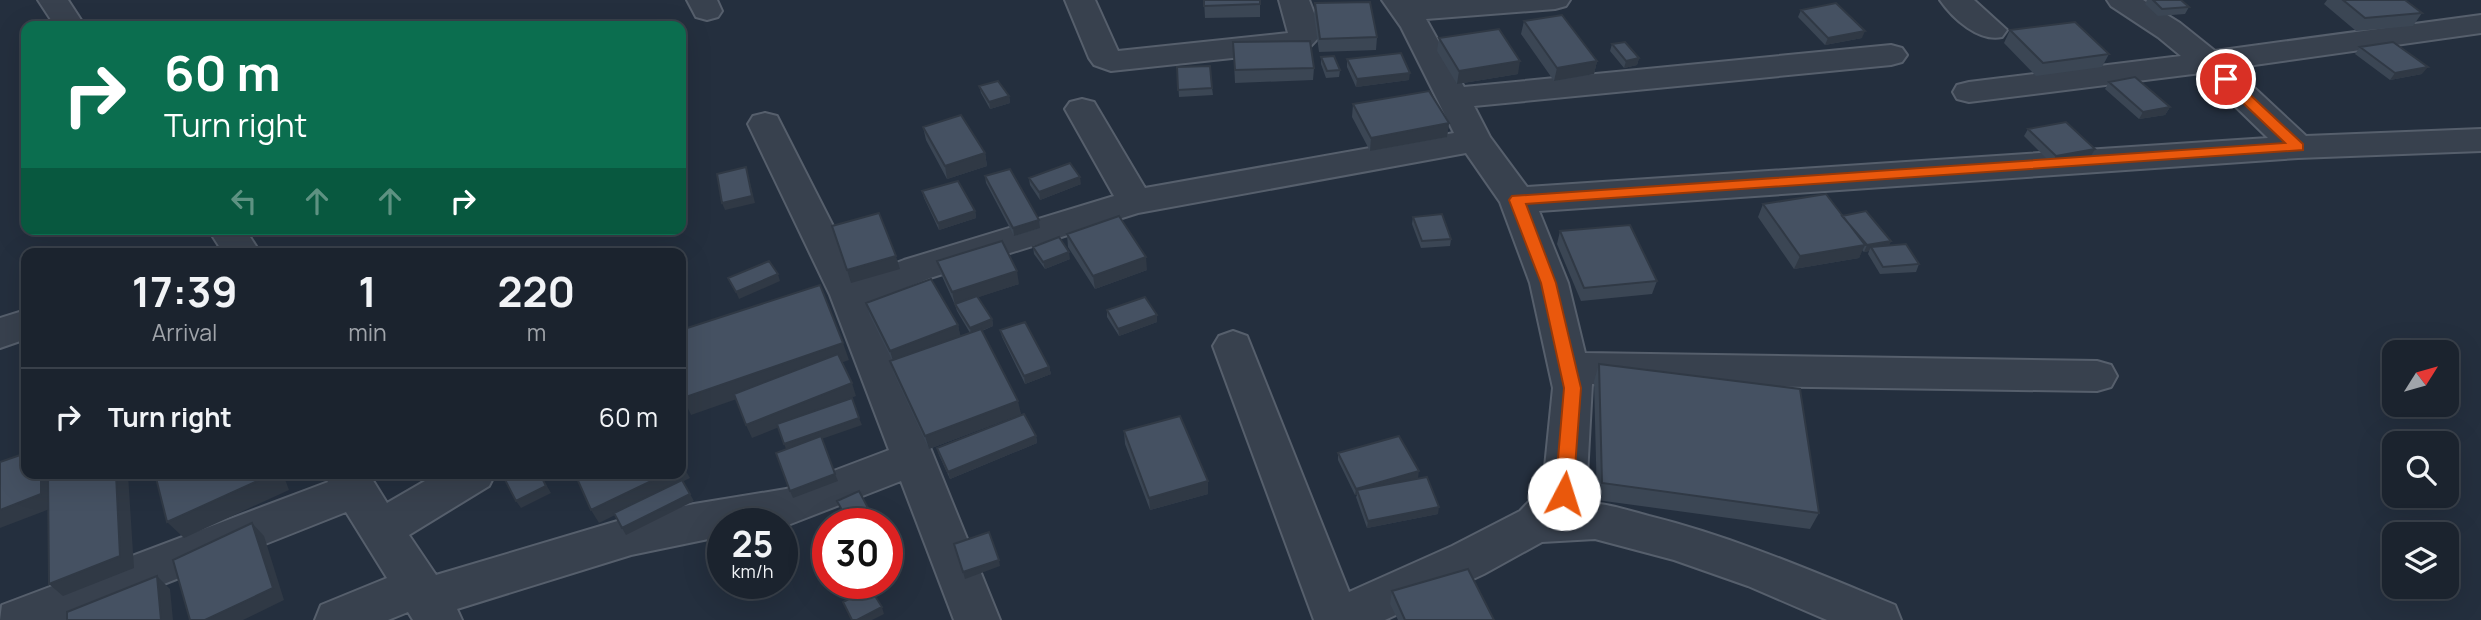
<!DOCTYPE html>
<html lang="en">
<head>
<meta charset="utf-8">
<style>
  :root { --surface:#1b232e; --page:#282f3a; --text:#f1f3f6; --muted:#a0a4aa; --line:#39404a }
  body { margin:0; font-family:Manrope,sans-serif; background:var(--page); color:var(--text); height:100vh; display:flex; flex-direction:column; font-size:26px; white-space:nowrap }
  * { box-sizing:border-box; margin:0 }
  p { font-size:23px; color:var(--muted) }
  .icon { flex:none; width:38px; height:38px; fill:none; stroke:currentColor; stroke-width:2; stroke-linecap:round; stroke-linejoin:round }
  .map { position:relative; flex:1; overflow:hidden }
  .sheet { position:absolute; left:21px; top:248px; width:665px; height:231px; display:flex; flex-direction:column; background:var(--surface); border-radius:14px; box-shadow:0 7px 28px #0002,0 0 0 2px var(--line) }
  .sheet>* { flex:none }
  .guide { position:absolute; left:21px; top:21px; width:665px; height:214px; border-radius:14px; box-shadow:0 7px 28px #0002,0 0 0 2px var(--line); background:#0b6e4f; color:#fff; overflow:hidden }
  .needle { width:46px; rotate:53deg }
  .fabs { position:absolute; left:2382px; top:340px; display:grid; gap:14px }
  .fabs a { display:grid; place-items:center; width:77px; height:77px; border-radius:14px; background:var(--surface); box-shadow:0 7px 28px #0002,0 0 0 2px var(--line); font-size:35px }
  .speed { position:absolute; left:707px; top:508px; display:flex; gap:14px; font-size:35px; font-weight:700; text-align:center }
  .speed>* { display:grid; place-content:center; width:91px; height:91px; border-radius:50%; background:var(--surface); box-shadow:0 7px 28px #0002,0 0 0 2px var(--line); line-height:1 }
  .speed small { font-size:18px; font-weight:400 }
  .speed .limit { border:10px solid #d22; background:#fff; color:#111 }
  .pin { position:absolute; display:grid; place-items:center; width:60px; height:60px; color:#fff; margin:-30px; border:4px solid #fff; border-radius:50%; box-shadow:0 2px 7px #0007 }
  .me { position:absolute; width:77px; margin:-38px; rotate:5deg; stroke-linejoin:round; filter:drop-shadow(0 0 5px #0008) }
  .turn { display:flex; align-items:center; gap:24px; height:147px; padding:0 28px; font-size:32px }
  .turn .icon { width:91px; height:91px; stroke-width:2.5 }
  .turn b { display:block; font-size:49px; line-height:60px }
  .lanes { display:flex; align-items:center; height:66px; padding:0 28px; background:#0003; justify-content:center; gap:35px; direction:ltr }
  .lanes .off { opacity:.35 }
  .eta { display:flex; justify-content:space-evenly; align-items:center; height:119px; text-align:center }
  .eta b { font-size:42px; font-weight:700; line-height:49px }
  ul { padding:0; list-style:none }
  li { display:flex; align-items:center; gap:21px; height:98px; padding:0 28px; border-top:2px solid var(--line) }
  li div { flex:1 }
  li b { display:block; font-size:26px }
  li em { font-style:normal }
  .map>svg:first-child { display:block }
  .lines { fill:none; stroke-linecap:round; stroke-linejoin:round }
  .minor-casing { stroke:#565f6c; stroke-width:4 }
  .minor { fill:#38414e; fill-rule:evenodd }
  .wall { fill:#3b4654 }
  .shaded-wall { fill:#303945 }
  .building { fill:#455162; stroke:#303945; stroke-width:2 }
  .route { fill:#ea580c; stroke:#983908; stroke-width:2 }
</style>
</head>
<body>
<div class="map">
<svg width="2481" height="620" viewBox="0 0 2481 620">
  <rect width="100%" height="100%" fill="#242f3e"/>
  <g class="lines">
    <defs>
      <path id="minor" d="M38 0H68L85 26H55Z
        M687 0H717L722 11 718 17 707 20 696 17Z
        M1065 0H1095L1118 51 1288 33 1279 0H1309L1322 34 1308 49 1297 51 1111 71 1094 65 1089 58Z
        M1382 0H1570L1566 6 1555 9 1426 19 1464 87 1891 45 1902 48 1907 55 1902 62 1891 65 1474 106 1490 137 1527 187 2268 138 2201 73 1969 102 1957 99 1953 92 1957 85 1969 82 2181 56 2158 37 2111 6 2107 0H2143L2180 23 2215 51 2481 15V33L2233 68 2306 136 2481 129V151L2298 158 1539 211 1568 283 1585 353 2097 361 2111 365 2117 376 2111 387 2097 391 1592 384 1586 494 1581 503C1604 502 1627 510 1649 516 1734 537 1814 572 1895 605L1901 620H1827L1748 586 1674 560 1595 539 1542 542 1484 574 1385 620H1314L1213 346 1219 336 1233 331 1247 336 1349 592 1452 546 1520 511 1543 487 1553 388 1530 283 1500 202 1466 153 1138 213 930 278 871 302 1000 620H954L901 481 788 525 723 523V536L631 555 457 609 462 620H413L408 612 388 620H315L321 605 387 578 346 512 73 620H0L2 605 328 482 324 474H369L387 503 437 474H495L489 486 409 535 436 575 631 517 694 504 786 489 889 450 830 295 748 124 753 116 765 113 777 116 859 277 904 260 1114 196 1065 109 1070 102 1082 99 1094 102 1145 188 1454 133 1401 27Z
        M1940 0H1974L2007 30 2002 37C1979 42 1953 19 1940 0Z
        M208 229H245L261 254H224Z
        M26 310V339L0 348V318Z"/>
    </defs>
    <use href="#minor" class="minor-casing"/>
    <use href="#minor" class="minor"/>
  </g>
  <path class="wall" d="M1204 0H1260V17L1205 18Z
    M2147 0H2181L2189 7 2185 14 2158 16 2145 4Z
    M2327 0H2405L2422 13 2413 26 2356 31 2324 4Z
    M1315 3 1377 37 1376 50 1319 52 1314 15Z
    M1801 10 1862 38 1825 45 1798 17Z
    M1524 21 1597 61 1594 74 1554 81 1521 34Z
    M2010 30 2109 54 2102 67 2036 76 2004 43Z
    M1439 38 1518 74 1457 84 1437 51Z
    M1233 42 1314 68 1313 80 1235 83Z
    M1612 44 1639 58 1637 65 1624 68 1610 51Z
    M2360 47 2422 74 2390 80 2355 54Z
    M1321 57 1340 70 1339 77 1326 78 1321 64Z
    M1347 59 1409 80 1356 87 1347 67Z
    M1177 67 1212 88 1213 95 1179 97Z
    M2109 82 2170 107 2165 115 2139 119 2105 89Z
    M979 86 1009 96 1010 103 990 109 981 93Z
    M1353 104 1449 123 1447 137 1370 151 1352 117Z
    M923 127 985 153 987 166 947 179 926 140Z
    M2028 129 2095 149 2091 156 2051 163 2024 136Z
    M985 176 1039 220 1040 228 1014 236 986 183Z
    M1029 178 1081 184 1040 200 1030 185Z
    M922 191 975 211 976 218 939 230 924 198Z
    M1763 204 1842 216 1891 241 1889 245 1919 264 1916 272 1880 274 1868 254 1869 251 1864 252 1862 250 1859 258 1794 269 1758 217Z
    M1413 217 1451 239 1450 246 1421 248 1412 224Z
    M1560 231 1657 281 1652 294 1581 301 1557 244Z
    M1067 234 1147 270 1095 289 1068 247Z
    M1033 247 1070 259 1045 269 1034 254Z
    M937 261 1019 284 978 297 992 319 993 326 982 331 1021 414 929 449 894 374 890 361 892 360 870 316 866 303 958 325 960 336 970 333 957 311 955 305 941 274Z
    M1107 310 1157 315V322L1119 336 1107 317Z
    M1000 330 1049 367 1051 374 1025 384 1002 337Z
    M1599 364 1819 513 1810 529 1597 500 1594 381Z
    M1124 431 1208 494 1150 510 1125 444Z
    M1036 436 1037 443 950 479 939 455 937 448Z
    M1338 453 1418 478 1404 482 1438 514 1367 528 1356 497 1357 495H1355L1338 460Z
    M1392 591 1494 620H1398L1390 604Z"/>
  <path class="shaded-wall" d="M1865 31 1862 38 1825 45 1828 38Z
    M1639 58 1637 65 1624 68 1626 61Z
    M1520 61 1518 74 1457 84 1459 71Z
    M1597 61 1594 74 1554 81 1557 68Z
    M2428 67 2422 74 2390 80 2395 73Z
    M1410 73 1409 80 1356 87 1357 79Z
    M1009 96 1010 103 990 109 989 102Z
    M2170 107 2165 115 2139 119 2143 112Z
    M1449 123 1447 137 1370 151 1371 138Z
    M2095 149 2091 156 2051 163 2056 156Z
    M985 153 987 166 947 179 945 166Z
    M746 167 755 203 725 210 722 203Z
    M1080 177 1081 184 1040 200 1039 192Z
    M975 211 976 218 939 230 938 223Z
    M1039 220 1040 228 1014 236 1013 228Z
    M1891 241 1888 248 1871 247 1869 251 1864 252 1867 245Z
    M1865 245 1859 258 1794 269 1800 256Z
    M1069 252 1070 259 1045 269 1043 262Z
    M896 256 900 269 851 283 847 270Z
    M1146 257 1147 270 1095 289 1093 276Z
    M1017 271 1019 284 955 305 952 292Z
    M778 274 780 281 739 299 736 292Z
    M1157 315V322L1119 336 1118 329Z
    M992 319 993 326 971 335 970 328Z
    M958 325 961 338 894 364 890 351Z
    M843 343 849 360 691 415 683 398Z
    M1049 367 1051 374 1025 384 1024 376Z
    M852 383 856 396 752 438 746 425Z
    M1018 401 1021 414 929 449 925 436Z
    M859 418 862 425 787 451 784 444Z
    M1036 436 1037 443 950 479 948 472Z
    M683 466 690 478 599 523 591 510 666 474H681V467Z
    M1419 471 1418 478 1359 495 1357 490V495H1355L1356 489Z
    M41 474H54L55 507 0 528V510Z
    M116 474H128L134 568 63 596 49 584Z
    M273 474H283L289 490 184 538 167 522Z
    M540 474 551 493 521 508 516 501Z
    M835 474 838 481 793 498 790 491Z
    M1208 481V494L1150 510 1149 498Z
    M690 494 694 501 626 535 622 528Z
    M1439 507 1438 514 1367 528 1368 521Z
    M252 523 264 536 284 600 243 620H205Z
    M999 560 1000 566 965 579 963 572Z
    M891 566 893 572 887 575V567Z
    M157 576 170 589 173 620H161Z
    M856 583H873L858 590Z
    M882 607 884 614 872 620H857Z"/>
  <path class="building" d="M1204 0H1260V4L1204 6Z
    M2153 0H2181L2189 7 2162 9Z
    M2343 0H2405L2422 13 2365 18Z
    M1370 2 1377 37 1320 39 1315 3Z
    M1836 3 1865 31 1828 38 1801 10Z
    M1562 15 1597 61 1557 68 1524 21Z
    M2075 22 2109 54 2043 63 2010 30Z
    M1499 29 1520 61 1459 71 1439 38Z
    M1310 41 1314 68 1235 70 1233 42Z
    M1625 42 1639 58 1626 61 1612 44Z
    M2393 42 2428 67 2395 73 2360 47Z
    M1401 53 1410 73 1357 79 1347 59Z
    M1334 56 1340 70 1327 71 1321 57Z
    M1210 66 1212 88 1178 90 1177 67Z
    M2135 77 2170 107 2143 112 2109 82Z
    M998 81 1009 96 989 102 979 86Z
    M1429 91 1449 123 1371 138 1353 104Z
    M961 115 985 153 945 166 923 127Z
    M2066 122 2095 149 2056 156 2028 129Z
    M1070 163 1080 177 1039 192 1029 178Z
    M746 167 752 196 722 203 717 174Z
    M1010 169 1039 220 1013 228 985 176Z
    M958 181 975 211 938 223 922 191Z
    M1826 194 1865 245 1800 256 1763 204Z
    M1866 211 1891 241 1867 245 1842 216Z
    M879 213 896 256 847 270 832 226Z
    M1442 214 1451 239 1422 241 1413 217Z
    M1119 216 1146 257 1093 276 1067 234Z
    M1630 225 1657 281 1584 288 1560 231Z
    M1059 237 1069 252 1043 262 1033 247Z
    M1002 241 1017 271 952 292 937 261Z
    M1906 244 1919 264 1883 267 1871 247Z
    M769 261 778 274 736 292 728 278Z
    M931 279 958 325 890 351 866 303Z
    M820 285 843 343 683 398 681 390V330Z
    M977 296 992 319 970 328 955 304Z
    M1145 297 1157 315 1118 329 1107 310Z
    M1025 322 1049 367 1024 376 1000 330Z
    M981 329 1018 401 925 436 890 361Z
    M838 354 852 383 746 425 734 394Z
    M1599 364 1800 389 1819 513 1602 483Z
    M852 398 859 418 784 444 777 424Z
    M1024 414 1036 436 948 472 937 448Z
    M1180 416 1208 481 1149 498 1124 431Z
    M821 436 835 474 790 491 776 453Z
    M1399 436 1419 471 1356 489 1338 453Z
    M26 453V474H41V494L0 510V462Z
    M48 474H116L120 556 49 584Z
    M155 474H273L167 522Z
    M502 474H540L546 486 516 501Z
    M575 474H666L591 510Z
    M1427 477 1439 507 1368 521 1357 490Z
    M682 480 690 494 622 528 614 513Z
    M859 491 876 523H849L837 501Z
    M252 523 273 588 205 620H190L173 560Z
    M989 532 999 560 963 572 954 544Z
    M1468 569 1494 620H1405L1392 591Z
    M157 576 161 620H67V612Z
    M870 588 882 607 857 620H852L843 602Z"/>
  <path class="route" d="M2226 75 2230 76 2303 144V150L1526 204 1556 283 1581 388 1573 494 1570 499 1564 501 1558 499 1555 494 1564 388 1541 283 1509 200 1512 196 2285 143 2221 82V76Z"/>
</svg>
<div class="fabs">
<a><svg class="needle" viewBox="-14 -14 28 28"><path d="M0-13l5 13h-10z" fill="#e53935"/><path d="M0 13l5-13h-10z" fill="#a0a4aa"/></svg></a>
<a><svg class="icon" aria-label="search" viewBox="0 0 24 24"><circle cx="10" cy="10" r="6"/><path d="M15 15l6 6"/></svg></a>
<a><svg class="icon" aria-label="layers" viewBox="0 0 24 24"><path d="M12 4l9 5-9 5-9-5zM3 14l9 5 9-5"/></svg></a>
</div>
<div class="speed"><div>25<small>km/h</small></div><div class="limit">30</div></div>
<div class="pin" style="left:2226px;top:79px;background:#d93025"><svg class="icon" aria-label="arrive" viewBox="0 0 24 24"><path d="M6 21V4h12l-3 4 3 4H6"/></svg></div>
<svg class="me" style="left:1564px;top:494px" viewBox="-20 -20 40 40"><circle r="19" fill="#fff"/><path d="M0-13L10 11 0 6-10 11z" fill="#ea580c"/></svg>
<div class="guide">
<div class="turn"><svg class="icon" aria-label="right" viewBox="0 0 24 24"><path d="M7 20v-9h11M14 6l5 5-5 5"/></svg><div><b>60 m</b>Turn right</div></div>
<div class="lanes"><svg class="icon off" aria-label="left" viewBox="0 0 24 24"><path d="M17 20v-9H6M10 6l-5 5 5 5"/></svg><svg class="icon off" aria-label="ahead" viewBox="0 0 24 24"><path d="M12 20V5M6 11l6-6 6 6"/></svg><svg class="icon off" aria-label="ahead" viewBox="0 0 24 24"><path d="M12 20V5M6 11l6-6 6 6"/></svg><svg class="icon" aria-label="right" viewBox="0 0 24 24"><path d="M7 20v-9h11M14 6l5 5-5 5"/></svg></div>
</div>
<section class="sheet">
<div class="eta">
<div><b>17:39</b><p>Arrival</p></div>
<div><b>1</b><p>min</p></div>
<div><b>220</b><p>m</p></div>
</div>
<ul>
<li><svg class="icon" aria-label="right" viewBox="0 0 24 24"><path d="M7 20v-9h11M14 6l5 5-5 5"/></svg><div><b>Turn right</b></div><em>60 m</em></li>
</ul>
</section>
</div>
</body>
</html>
